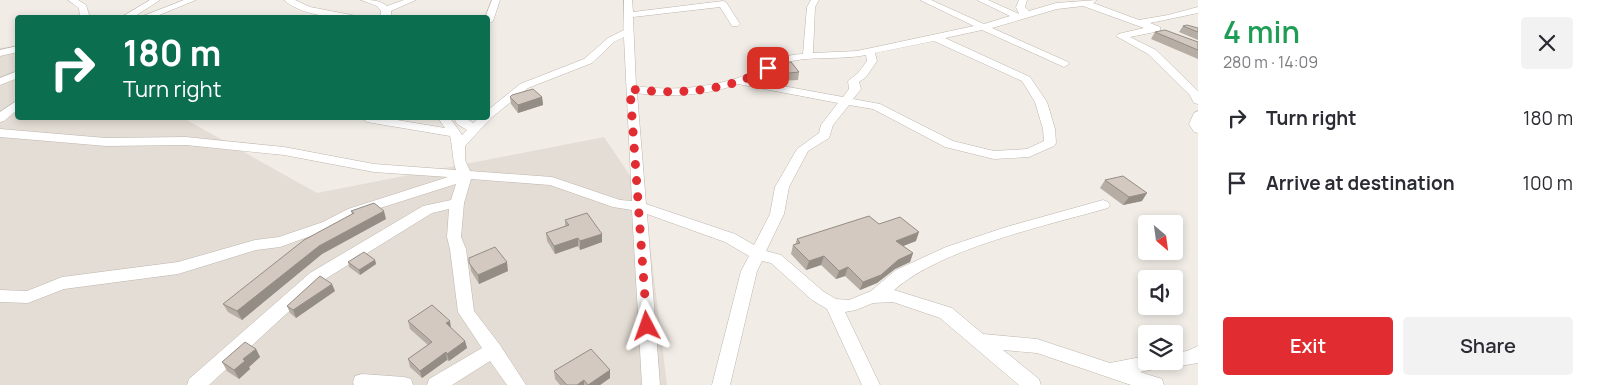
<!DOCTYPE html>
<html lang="en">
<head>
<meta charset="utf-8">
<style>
  :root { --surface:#fff; --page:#f2f2f3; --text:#2b2b33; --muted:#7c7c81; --accent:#e12d31 }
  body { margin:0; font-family:Manrope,sans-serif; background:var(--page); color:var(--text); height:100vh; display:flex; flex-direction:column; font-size:19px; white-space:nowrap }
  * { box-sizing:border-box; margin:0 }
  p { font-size:16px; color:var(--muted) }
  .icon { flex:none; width:28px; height:28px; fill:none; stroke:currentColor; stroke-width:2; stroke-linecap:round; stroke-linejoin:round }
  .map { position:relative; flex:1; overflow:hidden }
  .sheet { display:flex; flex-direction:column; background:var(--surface); width:400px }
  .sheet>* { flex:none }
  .top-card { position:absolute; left:15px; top:15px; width:475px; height:105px; border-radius:5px; box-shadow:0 2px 8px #0003; background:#0b6e4f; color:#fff; overflow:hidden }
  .needle { width:32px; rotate:151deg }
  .tools { position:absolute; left:1138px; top:215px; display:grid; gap:10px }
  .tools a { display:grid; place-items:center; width:45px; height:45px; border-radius:5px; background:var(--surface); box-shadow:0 2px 8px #0003; font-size:25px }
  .pin { position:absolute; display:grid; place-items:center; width:42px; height:42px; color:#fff; margin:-21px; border-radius:10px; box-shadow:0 2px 8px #0006 }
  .me { position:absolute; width:55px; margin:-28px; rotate:356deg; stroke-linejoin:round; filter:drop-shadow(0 0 4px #0008) }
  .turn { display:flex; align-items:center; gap:18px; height:105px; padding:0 25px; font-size:22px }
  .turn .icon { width:65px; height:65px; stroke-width:2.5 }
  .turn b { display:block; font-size:35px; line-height:42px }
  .round { display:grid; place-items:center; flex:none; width:52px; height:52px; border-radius:5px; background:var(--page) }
  .headline { display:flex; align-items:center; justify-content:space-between; height:85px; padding:0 25px }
  h1 { font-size:30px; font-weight:600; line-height:38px; color:#1e9e55 }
  .cta { display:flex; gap:10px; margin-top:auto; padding:10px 25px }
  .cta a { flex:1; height:58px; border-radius:5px; background:var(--accent); color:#fff; font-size:20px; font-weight:600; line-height:58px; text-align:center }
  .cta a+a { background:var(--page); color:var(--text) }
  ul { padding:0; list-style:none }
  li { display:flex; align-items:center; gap:15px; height:65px; padding:0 25px }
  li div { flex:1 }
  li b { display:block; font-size:19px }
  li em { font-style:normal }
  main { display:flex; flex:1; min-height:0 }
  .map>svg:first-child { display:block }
  .residential { fill:#e4ddd5 }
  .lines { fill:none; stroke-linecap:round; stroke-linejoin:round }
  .minor-casing { stroke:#beb5ad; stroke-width:1 }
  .minor { fill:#fff; fill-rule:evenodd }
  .wall { fill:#b6ada5 }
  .shaded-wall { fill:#948d86 }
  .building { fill:#d4c9c0; stroke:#948d86 }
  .route { stroke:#e12d31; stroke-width:9; stroke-dasharray:0 16.2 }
</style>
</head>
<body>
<main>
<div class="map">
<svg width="1198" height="385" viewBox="0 0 1198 385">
  <rect width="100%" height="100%" fill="#f1ece6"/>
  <path class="residential" d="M17 46 18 118H183L317 193 604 137 644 196 667 385H0V48Z"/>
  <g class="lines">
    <defs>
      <path id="minor" d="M68 0H78L86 5 90 18H80L79 8Z
        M150 0H160L132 18H120Z
        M184 0H196L152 18H138Z
        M284 0H295L310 7 367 18C342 18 304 18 284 0Z
        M361 0C371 0 380 0 387 6L404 0H416L391 11V18H381V11L377 6Z
        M492 0H500L493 21 488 24V18H485Z
        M624 0H632L633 12 723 1 726 2 740 24 738 26H732L720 7 633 17 636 86C672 92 721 87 753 72 774 62 779 55 803 54L807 7 811 0H819L815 7 813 53 857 51 974 26 920 0H931L984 24 1010 16 977 0H988L1019 14 1016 7 1019 0H1027L1025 7 1029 11 1056 3 1097 0 1093 3 1139 20 1168 15 1198 7V13L1150 23 1160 27V31L1130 37 1156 50 1198 91V104L1194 103 1189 94 1148 54 1116 36 1118 34 1144 28 1083 6 1057 9 992 28 1068 62 1069 64 1064 67 982 30 945 38 1030 77 1047 102 1055 129 1056 143 1054 146 1029 157 994 159 945 147 873 109 849 105 833 125 829 138 808 151 789 187 784 214 766 251 781 255 824 292 836 299 849 300 871 291 896 270 946 247 1006 227 1103 200 1108 202 1110 205 1108 208C1045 226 942 248 894 290L952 308 983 334 1037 339 1110 363 1146 356V361H1174V353L1187 351 1198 346V363L1174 367 1167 365 1160 368 1140 372 1162 379 1164 385H1131L1037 353 1003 350 1039 379 1041 385H1019L940 318 893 302 873 303 856 310 845 312 880 385H862L827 309 812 300 771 263 762 261 757 271 730 385H712L741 271 749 256 725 242 647 214 660 385H642L632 210 613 207 550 185 471 179 464 203 461 237 466 249 474 311 500 345 526 385H507L490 361 452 385H427L429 379 482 348 458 312 450 249 447 237 449 209 432 213 322 281 209 385H187L189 379 310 273 423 206 451 200 456 184 358 215 333 228 280 247 256 250 178 274 64 289 28 303 0 302V290L27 291 62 277 178 262 255 240 279 237 323 222 348 209 448 177 374 172 284 155 186 145 106 146 0 137V129L106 138 186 137 284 147 374 164 456 170C452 159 453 147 450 136L367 122 361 118H385L445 128 438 118H450L462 135 467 130 457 124 454 118H466L473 123 479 118H488V110L520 84 584 59 608 38 624 30ZM624 37 632 201 620 200 552 177 470 171 465 160V146L491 118 528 88 592 63 614 42ZM934 41 1022 81 1035 102 1043 129 1044 141 1027 149 994 151 953 141 880 104 853 99 861 89 859 82 866 77 877 61 875 53ZM866 55 867 61 858 73 848 81 849 89 843 97 750 80C765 75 777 64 792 61 816 56 842 60 866 55ZM738 84 838 103 821 125 819 133 797 149 775 187 770 214 754 245 735 234 646 204 637 93C667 98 709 95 738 84Z
        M18 46V52L0 56V50Z
        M18 71V78L0 85V78Z
        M18 100V109L4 121 0 122V112Z
        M1198 111V133L1194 132 1189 124 1194 113Z
        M362 374 404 377 411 379 413 385H354L353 382 355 376Z"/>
    </defs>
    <use href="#minor" class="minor-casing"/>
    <use href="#minor" class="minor"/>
  </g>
  <path class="wall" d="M1183 26 1198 28V40L1179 32Z
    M1155 32 1198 42V59L1151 39Z
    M773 64 799 72 798 80 779 81 771 72Z
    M510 97H542L543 105 518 113 511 104Z
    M1105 180 1142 201 1123 205 1100 188Z
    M351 211 386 219 322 254 242 320 228 312 223 304 352 214Z
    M565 220 602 234V242L580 250 578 246 555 254 547 241 546 233 565 226Z
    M797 239 916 241 903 246 913 253 910 262 895 269 877 283 860 290 845 276 836 279 821 265 806 270 791 254 793 245H795Z
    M469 258 508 271 479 284 471 271Z
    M375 260 376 264 360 275 349 267 348 262Z
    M335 291 296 318 290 313 287 306Z
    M408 321 451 328 465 341 467 348 449 361 447 360 422 378 410 367 408 359 428 345 410 329Z
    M256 349 260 357 249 367 250 369 239 379 227 371 222 362Z
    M554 371 610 378 600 385H560L555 379Z"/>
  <path class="shaded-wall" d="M542 97 543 105 518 113V105Z
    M1147 193 1142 201 1123 205 1129 197Z
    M384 211 386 219 322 254 242 320 237 311 319 246Z
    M919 232 916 241 893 250 896 241Z
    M602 234V242L580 250V241Z
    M578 238V246L555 254 554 246Z
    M913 253 910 262 895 269 877 283 860 290 863 282 898 260Z
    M824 256 821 265 806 270 809 261Z
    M375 260 376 264 360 275 359 270Z
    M507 262 508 271 479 284 478 275Z
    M848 267 845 276 836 279 839 271Z
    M332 284 335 291 296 318 293 310Z
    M450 321 451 328 446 323Z
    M465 341 467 348 449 361 447 354Z
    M256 349 260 357 249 367 250 369 239 379 234 370 243 359Z
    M446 352 447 360 422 378 420 371Z
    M610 370V378L600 385H588Z
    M584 380V385H577Z"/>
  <path class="building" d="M1187 25 1198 28V32L1183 26Z
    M1165 30 1198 42V50L1155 32Z
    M791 62 799 72 780 74 773 64Z
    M533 89 542 97 518 105 510 97 512 95Z
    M1123 176 1147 193 1129 197 1105 180Z
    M374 203 384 211 319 246 237 311 223 304 304 240 354 213 351 211Z
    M587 213 602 234 580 241 578 238 554 246 546 233 569 225 565 220Z
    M869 216 879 224 900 217 919 232 896 241 913 253 898 260 881 275 863 282 848 267 839 271 824 256 809 261 793 245 800 243 797 239Z
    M495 247 507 262 478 275 469 263V258Z
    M364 252 375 260 359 270 348 262Z
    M320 276 332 284 293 310 287 306Z
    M432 305 450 321 446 323 465 341 447 354 446 352 420 371 408 359 432 342 408 321Z
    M245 342 256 349 243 359 245 361 234 370 222 362Z
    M591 349 610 370 588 385 584 380 577 385H567L554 371Z"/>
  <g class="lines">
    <path class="route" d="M647 326 630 89C676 95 728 92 768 68"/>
  </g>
</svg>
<div class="tools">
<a><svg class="needle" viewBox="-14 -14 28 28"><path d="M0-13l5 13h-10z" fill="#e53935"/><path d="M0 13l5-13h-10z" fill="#7c7c81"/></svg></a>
<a><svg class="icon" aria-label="sound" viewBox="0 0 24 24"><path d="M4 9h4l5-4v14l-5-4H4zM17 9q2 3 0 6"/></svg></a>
<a><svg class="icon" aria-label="layers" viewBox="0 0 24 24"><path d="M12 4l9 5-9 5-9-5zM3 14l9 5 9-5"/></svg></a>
</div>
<div class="pin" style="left:768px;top:68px;background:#d93025"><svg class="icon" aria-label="arrive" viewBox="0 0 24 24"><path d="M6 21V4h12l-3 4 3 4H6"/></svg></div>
<svg class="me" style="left:647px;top:326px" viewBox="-20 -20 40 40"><path d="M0-17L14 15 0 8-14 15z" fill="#e12d31" stroke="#fff" stroke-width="4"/></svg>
<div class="top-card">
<div class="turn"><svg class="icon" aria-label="right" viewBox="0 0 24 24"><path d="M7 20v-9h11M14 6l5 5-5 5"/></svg><div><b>180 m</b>Turn right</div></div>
</div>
</div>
<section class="sheet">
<div class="headline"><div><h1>4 min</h1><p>280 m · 14:09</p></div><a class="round"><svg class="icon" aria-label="close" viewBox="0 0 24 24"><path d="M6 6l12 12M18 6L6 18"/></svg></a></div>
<ul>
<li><svg class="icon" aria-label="right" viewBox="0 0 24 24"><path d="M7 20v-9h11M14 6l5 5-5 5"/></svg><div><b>Turn right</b></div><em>180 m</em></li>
<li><svg class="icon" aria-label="arrive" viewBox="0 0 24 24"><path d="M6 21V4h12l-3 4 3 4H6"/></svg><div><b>Arrive at destination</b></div><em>100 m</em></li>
</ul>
<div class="cta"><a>Exit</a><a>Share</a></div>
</section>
</main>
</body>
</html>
